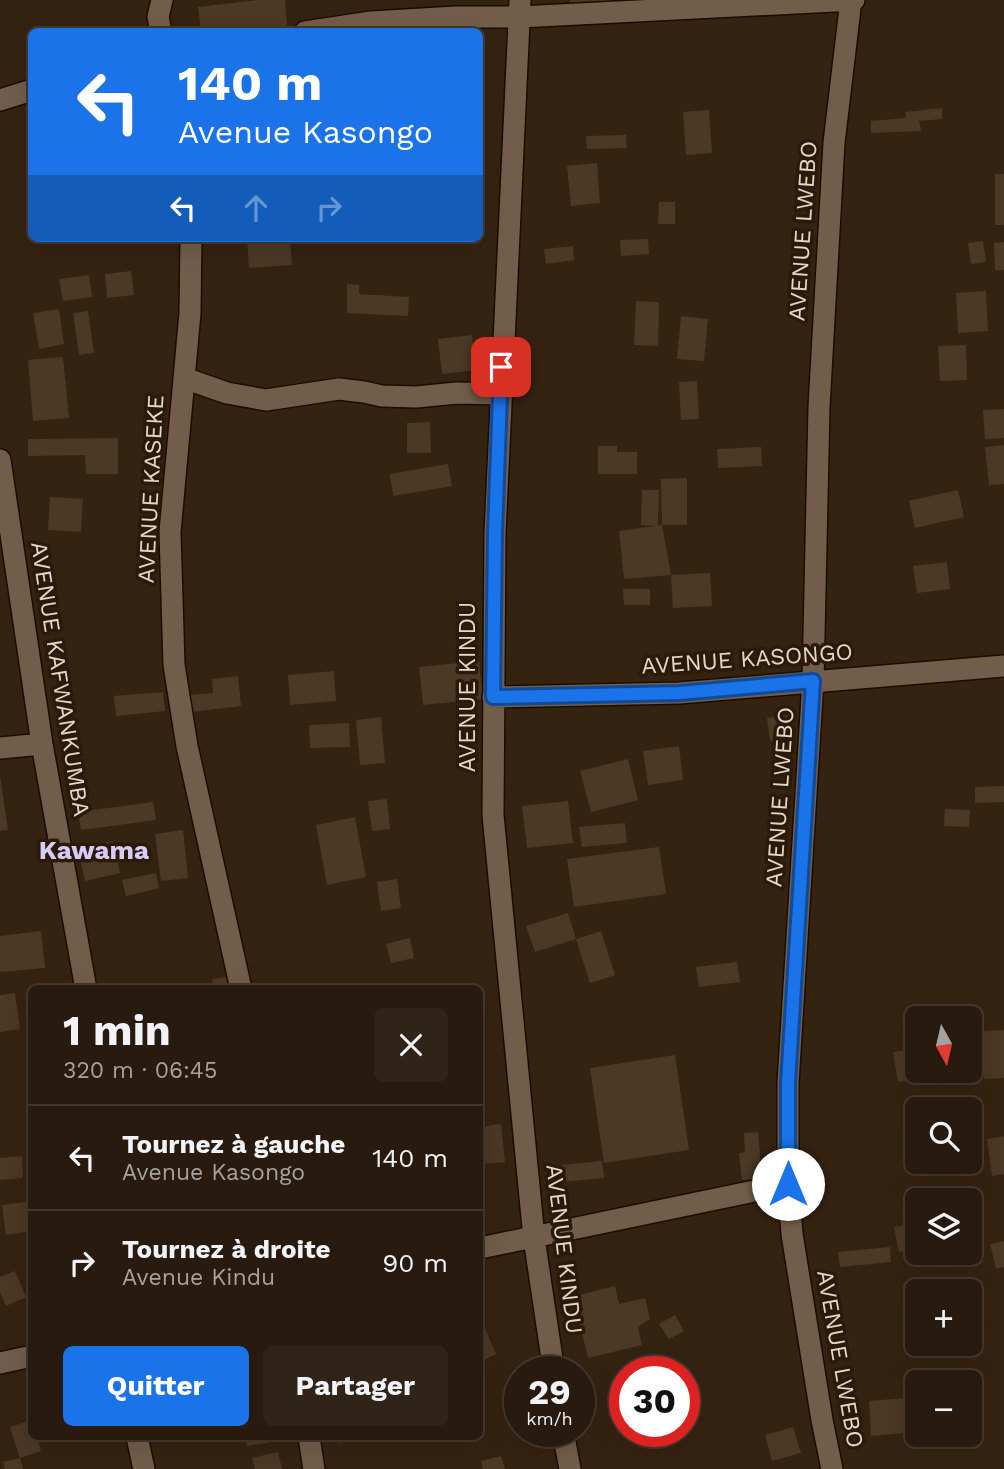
<!DOCTYPE html>
<html lang="fr">
<head>
<meta charset="utf-8">
<style>
  :root { --surface:#281a0e; --page:#302317; --text:#f1f3f6; --muted:#a5a19e; --line:#44382e; --accent:#1a73e8 }
  body { margin:0; font-family:"Work Sans",sans-serif; background:var(--page); color:var(--text); height:100vh; display:flex; flex-direction:column; font-size:26px; white-space:nowrap }
  * { box-sizing:border-box; margin:0 }
  p { font-size:23px; color:var(--muted) }
  .icon { flex:none; width:38px; height:38px; fill:none; stroke:currentColor; stroke-width:2; stroke-linecap:round; stroke-linejoin:round }
  .map { position:relative; flex:1; overflow:hidden }
  .side { position:absolute; left:28px; top:985px; width:455px; height:455px; display:flex; flex-direction:column; background:var(--surface); border-radius:10px; box-shadow:0 7px 28px #0002,0 0 0 2px var(--line) }
  .side>* { flex:none }
  .top-card { position:absolute; left:28px; top:28px; width:455px; height:214px; border-radius:10px; box-shadow:0 7px 28px #0002,0 0 0 2px var(--line); background:#1a73e8; color:#fff; overflow:hidden }
  .needle { width:46px; rotate:172deg }
  .fabs { position:absolute; left:905px; top:1006px; display:grid; gap:14px }
  .fabs a { display:grid; place-items:center; width:77px; height:77px; border-radius:10px; background:var(--surface); box-shadow:0 7px 28px #0002,0 0 0 2px var(--line); font-size:35px }
  .speed { position:absolute; left:504px; top:1356px; display:flex; gap:14px; font-size:35px; font-weight:700; text-align:center }
  .speed>* { display:grid; place-content:center; width:91px; height:91px; border-radius:50%; background:var(--surface); box-shadow:0 7px 28px #0002,0 0 0 2px var(--line); line-height:1 }
  .speed small { font-size:18px; font-weight:400 }
  .speed .limit { border:10px solid #d22; background:#fff; color:#111 }
  .pin { position:absolute; display:grid; place-items:center; width:60px; height:60px; color:#fff; margin:-30px; border-radius:14px; box-shadow:0 4px 10px #0006 }
  .me { position:absolute; width:77px; margin:-38px; rotate:0deg; stroke-linejoin:round; filter:drop-shadow(0 0 5px #0008) }
  .turn { display:flex; align-items:center; gap:24px; height:147px; padding:0 35px; font-size:32px }
  .turn .icon { width:91px; height:91px; stroke-width:2.5 }
  .turn b { display:block; font-size:49px; line-height:60px }
  .lanes { display:flex; align-items:center; height:66px; padding:0 35px; background:#0003; justify-content:center; gap:35px; direction:ltr }
  .lanes .off { opacity:.35 }
  .round { display:grid; place-items:center; flex:none; width:74px; height:74px; border-radius:10px; background:var(--page) }
  .summary { display:flex; align-items:center; justify-content:space-between; height:119px; padding:0 35px }
  h1 { font-size:42px; font-weight:700; line-height:52px }
  .primary-button { display:flex; gap:14px; margin-top:auto; padding:14px 35px }
  .primary-button a { flex:1; height:80px; border-radius:10px; background:var(--accent); color:#fff; font-size:28px; font-weight:700; line-height:80px; text-align:center }
  .primary-button a+a { background:var(--page); color:var(--text) }
  ul { padding:0; list-style:none }
  li { display:flex; align-items:center; gap:21px; height:105px; padding:0 35px; border-top:2px solid var(--line) }
  li div { flex:1 }
  li b { display:block; font-size:26px }
  li em { font-style:normal }
  .map>svg:first-child { display:block }
  .building { fill:#4b3825 }
  .lines { fill:none; stroke-linecap:round; stroke-linejoin:round }
  .minor-casing { stroke:#1c0c00; stroke-width:24 }
  .minor { stroke:#725d4a; stroke-width:21 }
  .route-casing { stroke:#114b97; stroke-width:18 }
  .route { stroke:#1a73e8; stroke-width:12 }
  .labels { text-anchor:middle; dominant-baseline:central; stroke-width:7; stroke-linejoin:round; paint-order:stroke }
  .street-label { font-size:23px; fill:#e3d7cc; stroke:#2b1a08 }
  .quarter-label { font-size:26px; font-weight:bold; fill:#d6ccf7; stroke:#2b1a08 }
</style>
</head>
<body>
<div class="map">
<svg width="1004" height="1469" viewBox="0 0 1004 1469">
  <rect width="100%" height="100%" fill="#352312"/>
  <path class="building" d="M259 0H285L287 26 238 32H201L198 7Z
    M570 0H613V5L570 8Z
    M942 108V119L919 121 921 131 871 133V121L906 118 905 112Z
    M709 110 712 153 686 155 683 112Z
    M626 135 627 148 587 149 586 136Z
    M32 153V176L30 177 26 154Z
    M597 163 600 203 571 206 567 166Z
    M995 174H1004V225H995Z
    M659 202H675V224H658Z
    M247 238H290L292 265 249 268Z
    M648 239 649 254 621 256 620 240Z
    M983 241 986 262 971 264 968 243Z
    M1004 242V270H995L994 243Z
    M573 246 574 260 546 264 544 249Z
    M131 271 134 295 107 298 105 274Z
    M89 275 92 297 63 301 59 279Z
    M347 284 359 285V294L409 297 408 316 347 313Z
    M986 291 988 331 958 333 956 293Z
    M636 301 659 302 658 346 634 345Z
    M59 309 64 344 39 349 33 313Z
    M88 311 94 353 79 355 73 313Z
    M681 316 708 319 704 361 677 359Z
    M472 335 476 370 442 374 438 339Z
    M966 345 967 380 940 381 938 346Z
    M63 357 69 418 33 421 28 360Z
    M697 381 699 419 681 420 679 382Z
    M1004 409V438L985 439 983 410Z
    M430 422 431 453H407V423Z
    M118 438V474H86L85 455 28 456V439Z
    M1004 445V484L989 485 985 447Z
    M598 446H617V452H637V474H598Z
    M761 447 762 466 718 468 717 449Z
    M448 464 452 486 393 496 390 474Z
    M687 478V525H662L661 479Z
    M642 490H659L658 526 641 525Z
    M958 490 964 517 915 528 909 501Z
    M50 497 83 499 81 532 48 530Z
    M662 525 671 575 624 579 619 531Z
    M947 562 950 589 917 593 913 566Z
    M710 573 712 606 673 608 671 575Z
    M623 589H650V605H624Z
    M479 661 483 699 423 705 419 667Z
    M334 671 336 701 290 705 288 675Z
    M238 676 241 706 191 712 189 695 213 693 212 679Z
    M163 692 165 711 116 716 114 696Z
    M791 715 795 738 770 741 767 718Z
    M381 717 385 763 360 765 356 720Z
    M349 723 350 747 310 748 309 725Z
    M679 746 683 780 648 785 643 751Z
    M628 759 638 800 591 812 580 771Z
    M0 776 8 830 0 831Z
    M1004 786V802L975 803V787Z
    M387 799 390 829 372 831 368 801Z
    M568 801 573 843 527 848 522 806Z
    M153 802 156 820 81 830 78 812Z
    M945 809 970 810 969 827 944 826Z
    M355 817 366 877 327 885 316 825Z
    M625 823 627 843 582 847 579 827Z
    M183 830 188 878 161 881 155 834Z
    M113 841 120 873 85 881 78 848Z
    M659 847 666 894 574 907 567 859Z
    M156 873 159 888 126 896 122 880Z
    M397 879 401 908 381 911 377 882Z
    M568 913 576 939 535 952 526 926Z
    M41 931 45 968 0 972V936Z
    M601 931 615 975 590 983 576 939Z
    M410 938 414 958 391 963 386 944Z
    M737 962 740 982 699 987 696 967Z
    M229 977 230 989H214L212 979Z
    M191 984 192 989H170V987Z
    M15 993 20 1029 0 1032V995Z
    M1004 1030V1078L984 1079 982 1031Z
    M917 1048V1071H938L939 1075 898 1082 893 1052Z
    M675 1055 689 1150 604 1163 590 1068Z
    M501 1124 505 1162 480 1164V1127Z
    M758 1132 762 1179 742 1180 739 1153 745 1152 744 1133Z
    M1004 1136V1174L992 1176 987 1139Z
    M22 1156 23 1178 0 1180V1158Z
    M602 1161 604 1178 563 1182 561 1165Z
    M32 1201V1231L6 1235 2 1205Z
    M917 1223V1249L899 1252 894 1227Z
    M1004 1241V1267L996 1269 990 1244Z
    M890 1247 891 1262 840 1267 838 1252Z
    M15 1271 26 1297 6 1306 0 1292V1277Z
    M615 1286 619 1304 645 1298 650 1319 638 1327 642 1345 588 1358 577 1312 583 1310 580 1295Z
    M675 1315 684 1331 669 1339 659 1324Z
    M480 1317 496 1354 480 1362Z
    M917 1397V1432L871 1436 869 1401Z
    M32 1420V1437H37L41 1451 20 1458 10 1427Z
    M793 1427 801 1453 772 1461 765 1435Z
    M245 1437H270L271 1442 247 1446Z
    M336 1437H363V1438L338 1443Z
    M278 1452 282 1469H255L252 1458Z
    M501 1456 505 1469H483L481 1461Z
    M20 1458 23 1469H5L3 1462Z"/>
  <g class="lines">
    <defs>
      <path id="minor" d="M520 0 495 533 493 815 534 1238 554 1372
        M161 32 158 17 162 0
        M305 32 371 22 456 17H519L854 0
        M0 100 32 90
        M191 238 190 313 170 532 174 665 187 746 241 989
        M184 378 227 393 266 400 339 389 364 392 382 396 416 397 457 393 500 394
        M0 460 42 744 86 989
        M493 697 679 693 1004 666
        M0 748 42 744
        M480 1248 788 1184
        M0 1363 32 1356
        M563 1432 570 1469
        M137 1437 144 1469
        M309 1437 314 1469
        M832 1469 822 1420 792 1234 788 1184V1083L813 681 819 407 834 143 851 0"/>
    </defs>
    <use href="#minor" class="minor-casing"/>
    <use href="#minor" class="minor"/>
  </g>
  <g class="lines">
    <defs>
      <path id="route" d="M501 367 495 533 493 697 680 693 813 681 788 1083V1184"/>
    </defs>
    <use href="#route" class="route-casing"/>
    <use href="#route" class="route"/>
  </g>
  <g class="labels">
    <g class="street-label">
      <text transform="translate(803 231) rotate(-86)">AVENUE LWEBO</text>
      <text transform="translate(151 489) rotate(-87)">AVENUE KASEKE</text>
      <text transform="translate(747 659) rotate(-4)">AVENUE KASONGO</text>
      <text transform="translate(60 679) rotate(81)">AVENUE KAFWANKUMBA</text>
      <text transform="translate(467 687) rotate(-90)">AVENUE KINDU</text>
      <text transform="translate(780 797) rotate(-86)">AVENUE LWEBO</text>
      <text transform="translate(564 1249) rotate(83)">AVENUE KINDU</text>
      <text transform="translate(840 1359) rotate(80)">AVENUE LWEBO</text>
    </g>
    <g class="quarter-label">
      <text x="94" y="850">Kawama</text>
    </g>
  </g>
</svg>
<div class="fabs">
<a><svg class="needle" viewBox="-14 -14 28 28"><path d="M0-13l5 13h-10z" fill="#e53935"/><path d="M0 13l5-13h-10z" fill="#a5a19e"/></svg></a>
<a><svg class="icon" aria-label="search" viewBox="0 0 24 24"><circle cx="10" cy="10" r="6"/><path d="M15 15l6 6"/></svg></a>
<a><svg class="icon" aria-label="layers" viewBox="0 0 24 24"><path d="M12 4l9 5-9 5-9-5zM3 14l9 5 9-5"/></svg></a>
<a>+</a>
<a>−</a>
</div>
<div class="speed"><div>29<small>km/h</small></div><div class="limit">30</div></div>
<div class="pin" style="left:501px;top:367px;background:#d93025"><svg class="icon" aria-label="arrive" viewBox="0 0 24 24"><path d="M6 21V4h12l-3 4 3 4H6"/></svg></div>
<svg class="me" style="left:788px;top:1184px" viewBox="-20 -20 40 40"><circle r="19" fill="#fff"/><path d="M0-13L10 11 0 6-10 11z" fill="#1a73e8"/></svg>
<div class="top-card">
<div class="turn"><svg class="icon" aria-label="left" viewBox="0 0 24 24"><path d="M17 20v-9H6M10 6l-5 5 5 5"/></svg><div><b>140 m</b>Avenue Kasongo</div></div>
<div class="lanes"><svg class="icon" aria-label="left" viewBox="0 0 24 24"><path d="M17 20v-9H6M10 6l-5 5 5 5"/></svg><svg class="icon off" aria-label="ahead" viewBox="0 0 24 24"><path d="M12 20V5M6 11l6-6 6 6"/></svg><svg class="icon off" aria-label="right" viewBox="0 0 24 24"><path d="M7 20v-9h11M14 6l5 5-5 5"/></svg></div>
</div>
<section class="side">
<div class="summary"><div><h1>1 min</h1><p>320 m · 06:45</p></div><a class="round"><svg class="icon" aria-label="close" viewBox="0 0 24 24"><path d="M6 6l12 12M18 6L6 18"/></svg></a></div>
<ul>
<li><svg class="icon" aria-label="left" viewBox="0 0 24 24"><path d="M17 20v-9H6M10 6l-5 5 5 5"/></svg><div><b>Tournez à gauche</b><p>Avenue Kasongo</p></div><em>140 m</em></li>
<li><svg class="icon" aria-label="right" viewBox="0 0 24 24"><path d="M7 20v-9h11M14 6l5 5-5 5"/></svg><div><b>Tournez à droite</b><p>Avenue Kindu</p></div><em>90 m</em></li>
</ul>
<div class="primary-button"><a>Quitter</a><a>Partager</a></div>
</section>
</div>
</body>
</html>
